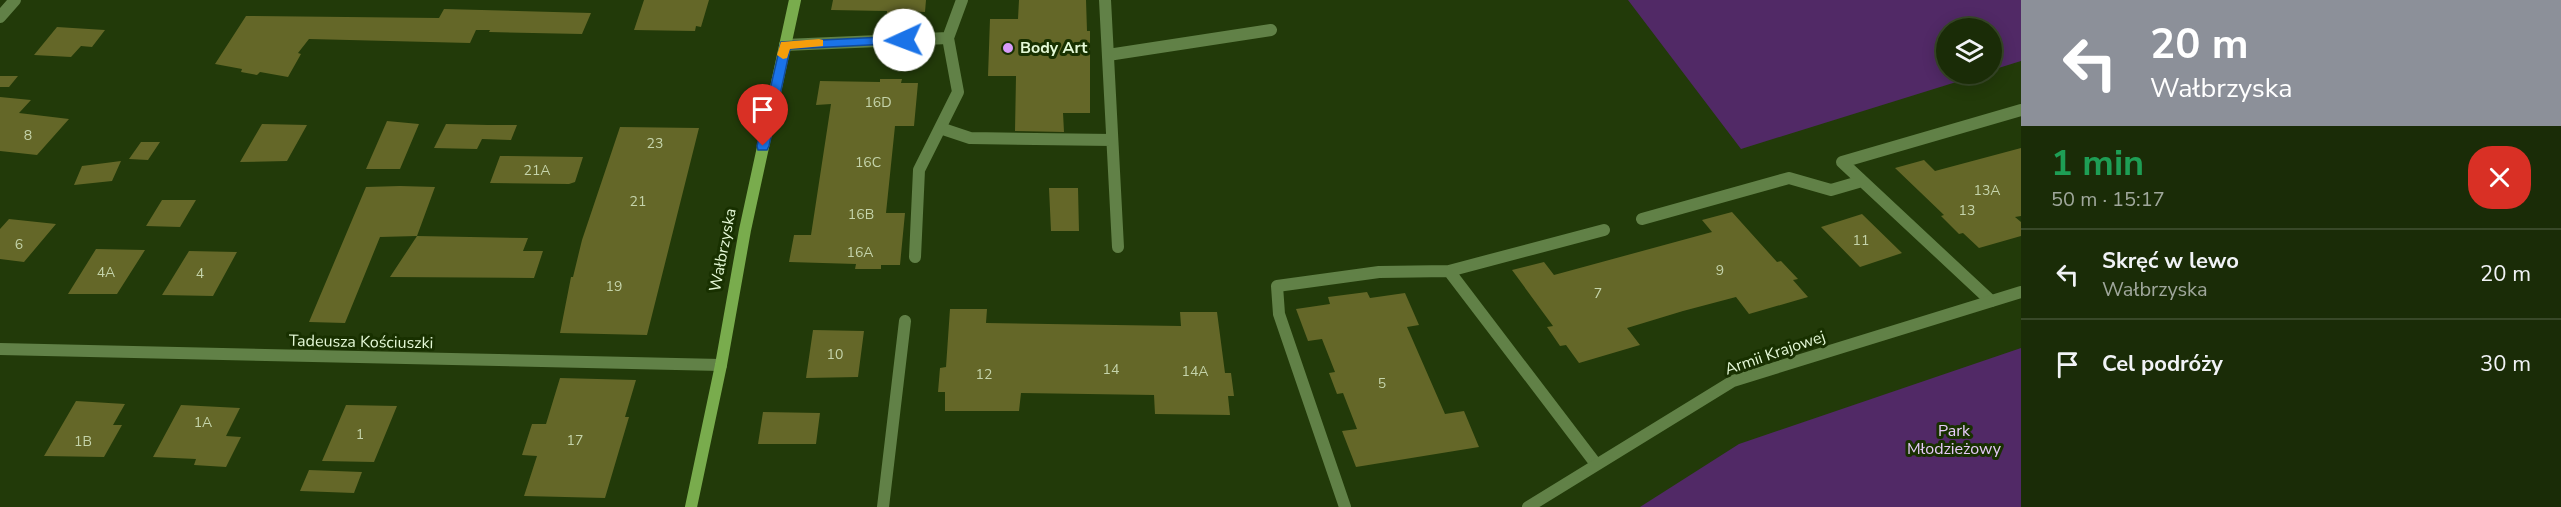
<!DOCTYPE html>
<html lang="pl">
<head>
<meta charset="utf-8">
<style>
  :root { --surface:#1a2c07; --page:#233411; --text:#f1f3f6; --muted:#9fa79b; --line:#384828 }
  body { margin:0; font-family:"Nunito Sans",sans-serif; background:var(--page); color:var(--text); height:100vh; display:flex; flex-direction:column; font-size:22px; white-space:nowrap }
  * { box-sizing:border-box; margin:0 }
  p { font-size:20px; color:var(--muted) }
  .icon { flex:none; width:33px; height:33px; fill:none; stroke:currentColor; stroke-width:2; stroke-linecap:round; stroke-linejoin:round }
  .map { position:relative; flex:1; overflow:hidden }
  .sheet { display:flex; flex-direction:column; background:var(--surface); width:540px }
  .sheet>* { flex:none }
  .banner { background:#8c9099; color:#fff; overflow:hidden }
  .buttons { position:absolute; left:1936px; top:18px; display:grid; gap:12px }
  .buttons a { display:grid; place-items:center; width:66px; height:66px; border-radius:50%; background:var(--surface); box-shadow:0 3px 15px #0003,0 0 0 2px var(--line); font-size:30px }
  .pin { position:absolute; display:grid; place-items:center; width:51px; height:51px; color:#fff; margin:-62px -26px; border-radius:50% 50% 50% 0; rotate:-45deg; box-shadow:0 0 6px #0007 }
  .pin .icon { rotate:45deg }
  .me { position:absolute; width:66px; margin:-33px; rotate:268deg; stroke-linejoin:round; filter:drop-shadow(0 0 4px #0008) }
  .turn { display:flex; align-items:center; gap:21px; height:126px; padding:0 30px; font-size:27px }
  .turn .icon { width:78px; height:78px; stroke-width:2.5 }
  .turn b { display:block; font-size:42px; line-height:51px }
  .round { display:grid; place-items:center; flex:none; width:63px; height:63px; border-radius:24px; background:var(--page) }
  .headline { display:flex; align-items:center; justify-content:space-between; height:102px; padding:0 30px }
  h1 { font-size:36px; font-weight:700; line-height:45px; color:#1e9e55 }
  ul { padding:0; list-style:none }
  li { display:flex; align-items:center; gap:18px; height:90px; padding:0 30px; border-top:2px solid var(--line) }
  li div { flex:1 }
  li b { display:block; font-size:22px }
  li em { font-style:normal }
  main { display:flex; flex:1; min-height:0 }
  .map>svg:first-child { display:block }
  .green { fill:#512966 }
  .building { fill:#646728 }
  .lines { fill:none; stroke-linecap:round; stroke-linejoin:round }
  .service { stroke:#618147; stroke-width:12 }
  .minor { stroke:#618147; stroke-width:12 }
  .tertiary { stroke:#618147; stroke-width:12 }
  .secondary { stroke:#79ac4d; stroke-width:12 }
  .route { fill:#1a73e8; stroke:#114b97; stroke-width:1.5 }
  .slow { fill:#f59e0b }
  .poi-dot { fill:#d79bf9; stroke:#183000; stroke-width:2 }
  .labels { text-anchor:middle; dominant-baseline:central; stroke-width:6; stroke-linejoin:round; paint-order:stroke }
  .number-label { font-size:14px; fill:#c5d4ab }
  .poi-label { font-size:16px; font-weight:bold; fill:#e5f9d7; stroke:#183000; text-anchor:start }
  .street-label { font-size:16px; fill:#e5f9d7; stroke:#183000 }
  .park-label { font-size:16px; fill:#e7cbf9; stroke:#183000 }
</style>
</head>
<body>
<main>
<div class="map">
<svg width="2021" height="507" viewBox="0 0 2021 507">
  <rect width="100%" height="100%" fill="#223a09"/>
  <path class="green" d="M1628 0H2021V61L1992 70V28H1947V74H1982L1741 149Z
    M2021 348V507H1640L1739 444Z"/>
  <path class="building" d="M644 0H709L701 27 696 26 695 31 634 30Z
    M833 0H926L925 12 908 11 907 15 887 14V11L831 10Z
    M1019 0H1086L1087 31H1090V113H1063L1064 132 1015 131 1016 76H988L990 19H1018Z
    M444 9 591 13 582 34 489 32 490 30H476L470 43 309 39 298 53 301 54 288 77 260 72 257 75 241 72 242 69 215 64 246 16 439 18Z
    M57 27 105 30 92 47 81 46 71 57 34 55Z
    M0 76H18L9 87H0Z
    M880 79H902L901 83H918L914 126H895L886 213H905L900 265H881V269H855L856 264 789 262 794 235H811L831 104 816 105 820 81 880 82Z
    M0 97 31 100 19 113 69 119 37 155 0 151Z
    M387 121 419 124 400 169H366Z
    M262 124 307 125 287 161 240 162Z
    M446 124 488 125H517L511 140 482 139 477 149 434 148Z
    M620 127 699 128 647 335 560 333 571 277H573L582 240Z
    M141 142H160L148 160 129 159Z
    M2021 148V216L2015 217 2021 222V236L1979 248 1963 233 1959 234 1941 216 1944 215 1895 168 1924 160 1935 171Z
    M500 156 583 157 575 182 569 184 490 183Z
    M121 161 112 181 74 185 82 166Z
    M400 186 435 187 417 236 528 238 523 251H543L534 278 390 277 417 236 380 237 345 323 309 322 366 187Z
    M1049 188H1078L1079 231H1051Z
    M162 200H196L180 227 146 226Z
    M1732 212 1777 262 1781 261 1798 279 1793 280 1808 297 1749 314 1736 297 1683 311 1627 328 1640 345 1579 363 1566 345 1560 346 1547 327 1553 326 1512 270 1544 262 1554 275 1712 232 1702 220Z
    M1862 214 1902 253 1860 267 1821 227Z
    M9 219 56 224 24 262 0 259V229Z
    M96 249 145 250 117 294H68Z
    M189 251 237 252 213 296 162 295Z
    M1367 292 1370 298 1405 293 1419 325 1407 327 1445 414 1464 411 1479 447 1356 467 1342 431 1357 429 1343 393 1337 394 1329 373 1335 372 1322 339 1308 341 1296 309 1330 304 1328 297Z
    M950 309H987L986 323 1181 326 1180 312H1217L1225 373H1231L1234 396H1228L1230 415 1155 414 1154 395 1021 393 1019 411H945V392H938L940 368 946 367Z
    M813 330 864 331 858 377 806 378Z
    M560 378 636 380 625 417H629L605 498 524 496 537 456 522 455 532 424H546Z
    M76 401 125 404 113 425H122L104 457 44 456Z
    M181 405 240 408 226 436 241 437 226 467 194 465 196 459 153 457Z
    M346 405 397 406 374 462 322 461Z
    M763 412 820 413 816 444H758Z
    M309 470 362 472 354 493 300 491Z"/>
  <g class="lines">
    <path class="service" d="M1105 0 1118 247
      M785 45 948 38 962 0
      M1108 55 1271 30
      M940 128 970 138 1112 140
      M1642 219 1789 178 1831 190 1862 181
      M915 257 919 170 958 92 948 38
      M1991 301 1842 162 2021 110
      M1596 464 1449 271 1604 230
      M883 507 905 321
      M1345 507 1279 314 1277 286 1379 272 1449 271"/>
    <path class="minor" d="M0 17 15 0
      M0 349 721 365"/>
    <path class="tertiary" d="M1528 507 1733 381 2021 292"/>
    <path class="secondary" d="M691 507 721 365 745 230 795 0"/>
  </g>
  <path class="route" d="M904 36 910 40 908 43 790 49 769 146 767 150H758L757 146 781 42Z"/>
  <path class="slow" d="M819 39 823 40V46L790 49 787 58 783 59 777 55 781 42Z"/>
  <circle class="poi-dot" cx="1008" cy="48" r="6"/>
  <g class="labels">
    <g class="number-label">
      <text x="878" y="102">16D</text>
      <text x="28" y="135">8</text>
      <text x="655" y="143">23</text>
      <text x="868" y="162">16C</text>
      <text x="537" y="170">21A</text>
      <text x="1987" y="190">13A</text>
      <text x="638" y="201">21</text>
      <text x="1967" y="210">13</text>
      <text x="861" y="214">16B</text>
      <text x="1861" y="240">11</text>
      <text x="19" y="244">6</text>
      <text x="860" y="252">16A</text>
      <text x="1720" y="270">9</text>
      <text x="106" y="272">4A</text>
      <text x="200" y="273">4</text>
      <text x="614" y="286">19</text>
      <text x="1598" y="293">7</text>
      <text x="835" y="354">10</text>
      <text x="1111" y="369">14</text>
      <text x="1195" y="371">14A</text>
      <text x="984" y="374">12</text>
      <text x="1382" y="383">5</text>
      <text x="203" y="422">1A</text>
      <text x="360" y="434">1</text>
      <text x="575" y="440">17</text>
      <text x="83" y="441">1B</text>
    </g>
    <g class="poi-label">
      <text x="1020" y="48">Body Art</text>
    </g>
    <g class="street-label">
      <text transform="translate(723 250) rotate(-79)">Wałbrzyska</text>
      <text transform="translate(361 342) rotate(1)">Tadeusza Kościuszki</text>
      <text transform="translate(1775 353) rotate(-19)">Armii Krajowej</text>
    </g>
    <g class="park-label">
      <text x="1954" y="431">Park<tspan x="1954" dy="18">Młodzieżowy</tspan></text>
    </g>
  </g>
</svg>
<div class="buttons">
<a><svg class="icon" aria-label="layers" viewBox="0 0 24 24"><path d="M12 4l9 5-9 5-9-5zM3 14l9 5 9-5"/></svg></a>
</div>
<div class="pin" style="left:763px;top:146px;background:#d93025"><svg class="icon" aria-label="arrive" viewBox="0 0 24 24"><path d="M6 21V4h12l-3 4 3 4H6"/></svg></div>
<svg class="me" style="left:904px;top:40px" viewBox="-20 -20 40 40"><circle r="19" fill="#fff"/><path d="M0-13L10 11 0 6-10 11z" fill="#1a73e8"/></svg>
</div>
<section class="sheet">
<div class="banner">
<div class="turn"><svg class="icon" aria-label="left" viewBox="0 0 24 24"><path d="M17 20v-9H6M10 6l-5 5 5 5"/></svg><div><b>20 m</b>Wałbrzyska</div></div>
</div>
<div class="headline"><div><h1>1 min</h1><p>50 m · 15:17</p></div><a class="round" style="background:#d93025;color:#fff"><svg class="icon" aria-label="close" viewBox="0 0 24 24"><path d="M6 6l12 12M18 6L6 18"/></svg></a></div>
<ul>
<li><svg class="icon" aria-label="left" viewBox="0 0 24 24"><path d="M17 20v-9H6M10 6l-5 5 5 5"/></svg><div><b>Skręć w lewo</b><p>Wałbrzyska</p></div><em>20 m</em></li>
<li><svg class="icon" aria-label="arrive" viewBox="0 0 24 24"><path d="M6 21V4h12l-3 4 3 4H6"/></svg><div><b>Cel podróży</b></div><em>30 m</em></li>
</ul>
</section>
</main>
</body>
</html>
